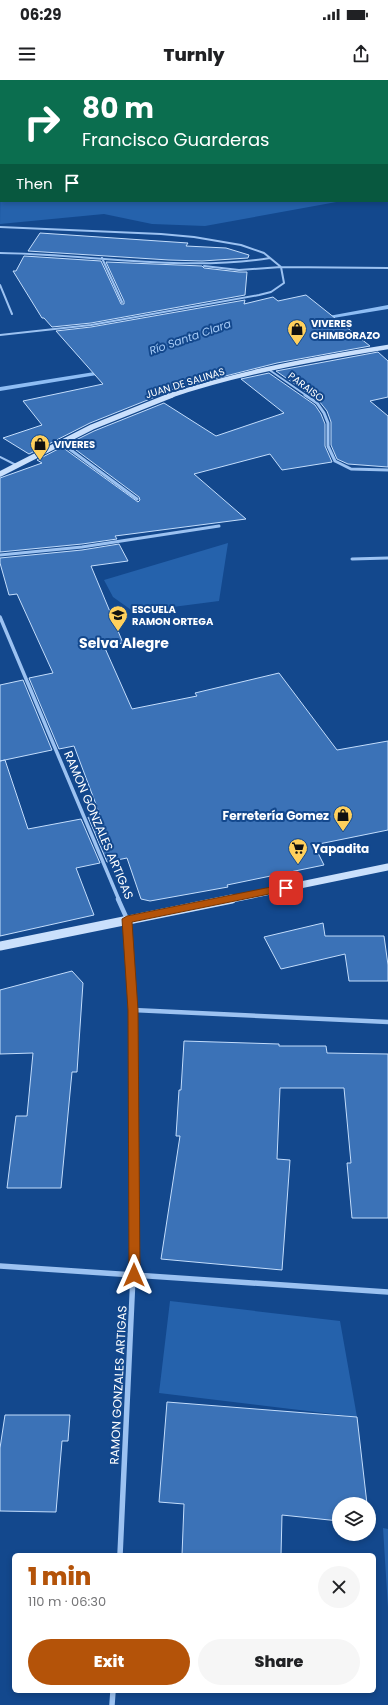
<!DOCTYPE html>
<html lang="en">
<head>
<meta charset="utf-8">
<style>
  :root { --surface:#fff; --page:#f6f6f6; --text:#202124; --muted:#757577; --accent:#b45309 }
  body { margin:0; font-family:Poppins,sans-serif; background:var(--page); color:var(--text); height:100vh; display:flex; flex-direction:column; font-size:15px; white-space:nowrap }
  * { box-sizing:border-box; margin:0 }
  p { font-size:13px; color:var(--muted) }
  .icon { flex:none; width:22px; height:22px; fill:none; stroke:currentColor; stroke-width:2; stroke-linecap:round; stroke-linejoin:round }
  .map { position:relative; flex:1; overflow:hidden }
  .sheet { position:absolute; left:12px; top:1473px; width:364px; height:140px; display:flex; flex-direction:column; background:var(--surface); border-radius:6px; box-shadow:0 2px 6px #0003 }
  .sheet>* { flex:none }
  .banner { position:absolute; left:0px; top:0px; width:388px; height:122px; box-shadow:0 2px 6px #0003; background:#0b6e4f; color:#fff; overflow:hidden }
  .controls { position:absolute; left:332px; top:1417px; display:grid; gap:8px }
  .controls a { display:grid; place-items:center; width:44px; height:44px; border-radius:50%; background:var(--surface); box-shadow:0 2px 6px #0003; font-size:20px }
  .pin { position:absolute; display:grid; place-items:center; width:34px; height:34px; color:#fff; margin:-17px; border-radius:8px; box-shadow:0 2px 6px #0006 }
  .me { position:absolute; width:44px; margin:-22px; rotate:0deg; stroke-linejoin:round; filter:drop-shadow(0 0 3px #0008) }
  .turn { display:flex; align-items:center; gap:14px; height:84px; padding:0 16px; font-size:18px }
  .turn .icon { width:52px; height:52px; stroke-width:2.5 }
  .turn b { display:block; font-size:28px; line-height:34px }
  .then { display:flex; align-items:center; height:38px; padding:0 16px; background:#0003; gap:8px; font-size:15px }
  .round { display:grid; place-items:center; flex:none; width:42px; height:42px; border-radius:21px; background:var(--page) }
  .summary { display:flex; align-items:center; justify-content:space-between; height:68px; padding:0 16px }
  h1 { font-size:24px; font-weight:800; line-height:30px; color:var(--accent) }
  .button { display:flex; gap:8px; margin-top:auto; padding:8px 16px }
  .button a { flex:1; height:46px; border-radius:24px; background:var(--accent); color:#fff; font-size:16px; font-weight:800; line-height:46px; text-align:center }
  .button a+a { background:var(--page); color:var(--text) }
  .status { display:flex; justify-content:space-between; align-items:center; height:28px; padding:0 20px; background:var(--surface); direction:ltr }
  .status svg { height:11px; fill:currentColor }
  header { display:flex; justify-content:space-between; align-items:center; height:52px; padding:0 16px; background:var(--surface); font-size:18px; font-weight:800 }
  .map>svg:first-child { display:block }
  .green { fill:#2562ac }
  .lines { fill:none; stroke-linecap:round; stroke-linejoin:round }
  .stream { fill:#8ebdf4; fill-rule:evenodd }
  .building { fill:#3b72b7; stroke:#c3ddfc }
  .lane { stroke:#9cc2f1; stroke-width:2 }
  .street-far4 { stroke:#9cc2f1; stroke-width:2 }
  .street-far3 { stroke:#9cc2f1; stroke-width:3 }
  .street-far2 { stroke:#9cc2f1; stroke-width:3.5 }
  .street-far1 { stroke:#9cc2f1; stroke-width:4.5 }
  .street { stroke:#9cc2f1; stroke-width:5.5 }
  .secondary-far3 { stroke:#cae0fc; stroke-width:4.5 }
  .secondary-far2 { stroke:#cae0fc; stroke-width:5.5 }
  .secondary-far1 { stroke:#cae0fc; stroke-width:7 }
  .secondary { stroke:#cae0fc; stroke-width:9 }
  .route { fill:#b45309; stroke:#753606 }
  .labels { text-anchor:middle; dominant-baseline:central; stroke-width:4; stroke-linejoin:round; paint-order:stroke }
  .far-poi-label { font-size:10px; font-weight:bold; fill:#fff; stroke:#13488d; text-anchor:start }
  .far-street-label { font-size:10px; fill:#fff; stroke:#13488d }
  .far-water-label { font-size:11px; font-style:italic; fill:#a8cdf8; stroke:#13488d }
  .poi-label { font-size:12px; font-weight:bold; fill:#fff; stroke:#13488d; text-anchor:end }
  .street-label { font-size:12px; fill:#fff; stroke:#13488d }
  .quarter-label { font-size:14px; font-weight:bold; fill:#fff; stroke:#13488d }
</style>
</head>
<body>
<div class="status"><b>06:29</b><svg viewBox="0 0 49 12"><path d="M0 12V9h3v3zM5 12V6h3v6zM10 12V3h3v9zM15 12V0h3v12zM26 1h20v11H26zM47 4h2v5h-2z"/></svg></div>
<header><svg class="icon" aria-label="menu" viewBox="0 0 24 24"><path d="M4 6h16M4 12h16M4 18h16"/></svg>Turnly<svg class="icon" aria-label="share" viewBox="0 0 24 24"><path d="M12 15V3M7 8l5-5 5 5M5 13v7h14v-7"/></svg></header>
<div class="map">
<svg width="388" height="1625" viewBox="0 0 388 1625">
  <rect width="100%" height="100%" fill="#13488d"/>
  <path class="green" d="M1 48V121H342L205 146 152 144 104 134 0 144Z
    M228 463 219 521 134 532 113 517 104 500Z
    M170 1221 340 1241 357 1337 159 1313Z
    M383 1448 388 1449V1528Z"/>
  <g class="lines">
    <path class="stream" d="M388 225V229L321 240 318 238Z
      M107 290 110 292 109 293 0 311V307Z"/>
  </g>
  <path class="building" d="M40 153 188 163 186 166 226 168 249 175 248 178 202 181 169 180 28 171Z
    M24 176 101 181 121 224H124V221L106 182 202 186 204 188 239 192H247L245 215 91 243 52 247 44 238H42L13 191H16Z
    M306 215 370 266 277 283 170 310 171 311 153 316 155 317 90 343 29 374 3 358 42 345 23 321 103 304 56 251 91 247 245 220 244 224 273 217 278 221Z
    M378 272 388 281V317L370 321 388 336V387L348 384 337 379 331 365V342L327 331 319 321 276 291Z
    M269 293 315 325 321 334 325 344V366L332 382 282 390 270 374 194 394 246 439 115 456 117 459 82 464 0 472V398L42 383 37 380 62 367 138 422 140 420 139 417 68 364 94 351 164 323 216 356 284 333 241 299Z
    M119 464 128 481 91 486 123 563 104 566 132 629 197 616 195 613 279 593 337 670 388 661V750L314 765 324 785 227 805 228 807 150 821 141 819 127 778 107 782 88 737 100 735 74 666 59 669 29 598 53 593 17 514 9 515 0 483V478L82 470Z
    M23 600 52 670 0 681V605Z
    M5 680 28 749 81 739 100 783 76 788 94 835 0 856V681Z
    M323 843 325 856H384L388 885V901H349L345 874 281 889 264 857Z
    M72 891 83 903 77 992H72L61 1108H7L16 1036H27L33 973 0 974V910Z
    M184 961 279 964V966H326L327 973 388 974V1138H352L347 1083H351L344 1008H280L277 1079 290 1080 282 1190 161 1179 180 1056H176L179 1010H181Z
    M167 1322 357 1337 367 1424H339V1441L282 1435 281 1475H182L184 1424 159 1422Z
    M5 1335H70L68 1361H62L56 1432 0 1431V1368Z"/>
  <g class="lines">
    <path class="lane" d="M0 377 16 385"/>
    <path class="street-far4" d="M0 147 161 154 194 157 241 165 264 173 281 187 284 203 271 212 259 215 91 245 0 255
      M0 173C90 174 180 192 270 178
      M102 178 122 222
      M204 186 239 190 281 187 388 188
      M0 205 12 234
      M268 289 307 316"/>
    <path class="street-far3" d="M305 315 317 323 324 333 328 343V366L335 381 351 389 388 390
      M60 362 137 419
      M0 475 82 467 219 446
      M352 479 388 478"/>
    <path class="street-far2" d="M0 537 119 820"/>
    <path class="street-far1" d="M118 819 127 839 133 930 134 1176
      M133 930 388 942"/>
    <path class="street" d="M0 1186 388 1212
      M120 1475 134 1175
      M112 1625 113 1611"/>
    <path class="secondary-far3" d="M169 316C240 292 314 279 388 267"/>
    <path class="secondary-far2" d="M0 394 92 347 172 315"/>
    <path class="secondary-far1" d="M227 820 388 787"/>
    <path class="secondary" d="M0 866 232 819"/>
  </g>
  <path class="route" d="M286 804 289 805 291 808 289 810 132 842 138 930 140 1195 139 1199 134 1200 130 1199 129 1195 128 930 122 839 127 836Z"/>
  <defs>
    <symbol id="shop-pin" viewBox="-11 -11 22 30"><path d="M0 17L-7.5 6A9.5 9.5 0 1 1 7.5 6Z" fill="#ffd05c" stroke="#13488d"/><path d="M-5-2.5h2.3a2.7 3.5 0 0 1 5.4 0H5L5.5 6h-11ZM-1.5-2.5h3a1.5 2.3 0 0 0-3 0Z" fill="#111"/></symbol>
    <symbol id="school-pin" viewBox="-11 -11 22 30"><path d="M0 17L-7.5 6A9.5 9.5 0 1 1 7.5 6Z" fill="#ffd05c" stroke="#13488d"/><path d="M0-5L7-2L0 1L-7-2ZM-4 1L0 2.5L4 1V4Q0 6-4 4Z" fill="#111"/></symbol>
    <symbol id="supermarket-pin" viewBox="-11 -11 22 30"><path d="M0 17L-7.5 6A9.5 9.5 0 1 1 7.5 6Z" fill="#ffd05c" stroke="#13488d"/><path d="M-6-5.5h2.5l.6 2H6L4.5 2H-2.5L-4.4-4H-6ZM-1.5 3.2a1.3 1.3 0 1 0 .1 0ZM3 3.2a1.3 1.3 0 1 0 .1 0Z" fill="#111"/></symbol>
  </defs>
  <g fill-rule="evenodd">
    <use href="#shop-pin" x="286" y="238" width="22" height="30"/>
    <use href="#shop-pin" x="29" y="353" width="22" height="30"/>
    <use href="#school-pin" x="107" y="524" width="22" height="30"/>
    <use href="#shop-pin" x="332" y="724" width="22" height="30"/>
    <use href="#supermarket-pin" x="287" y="757" width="22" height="30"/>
  </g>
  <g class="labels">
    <g class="far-poi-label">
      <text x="311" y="243">VIVERES<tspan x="311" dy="12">CHIMBORAZO</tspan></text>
      <text x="54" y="364">VIVERES</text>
      <text x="132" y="529">ESCUELA<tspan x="132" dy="12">RAMON ORTEGA</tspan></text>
    </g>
    <g class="far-street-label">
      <text transform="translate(185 303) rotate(-17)">JUAN DE SALINAS</text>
      <text transform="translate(306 307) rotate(37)">PARAISO</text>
    </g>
    <g class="far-water-label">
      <text transform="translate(190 257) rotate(-19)">Río Santa Clara</text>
    </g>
    <g class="poi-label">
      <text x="329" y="735">Ferretería Gomez</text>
      <text x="312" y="768" text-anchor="start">Yapadita</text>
    </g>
    <g class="street-label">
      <text transform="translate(99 745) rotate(67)">RAMON GONZALES ARTIGAS</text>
      <text transform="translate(118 1305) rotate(-87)">RAMON GONZALES ARTIGAS</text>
    </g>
    <g class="quarter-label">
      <text x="124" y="563">Selva Alegre</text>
    </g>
  </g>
</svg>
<div class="controls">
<a><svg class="icon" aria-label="layers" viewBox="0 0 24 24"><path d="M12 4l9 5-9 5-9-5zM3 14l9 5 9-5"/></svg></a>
</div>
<div class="pin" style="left:286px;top:808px;background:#d93025"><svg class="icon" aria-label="arrive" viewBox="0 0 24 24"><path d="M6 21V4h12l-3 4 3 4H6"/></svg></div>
<svg class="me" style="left:134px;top:1195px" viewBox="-20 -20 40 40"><path d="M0-17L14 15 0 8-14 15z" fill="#b45309" stroke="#fff" stroke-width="4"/></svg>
<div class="banner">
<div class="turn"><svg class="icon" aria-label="right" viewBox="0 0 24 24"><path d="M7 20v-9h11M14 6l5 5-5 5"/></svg><div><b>80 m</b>Francisco Guarderas</div></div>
<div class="then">Then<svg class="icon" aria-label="arrive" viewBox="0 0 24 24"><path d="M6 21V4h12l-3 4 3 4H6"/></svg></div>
</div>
<section class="sheet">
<div class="summary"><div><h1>1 min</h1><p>110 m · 06:30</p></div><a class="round"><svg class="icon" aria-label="close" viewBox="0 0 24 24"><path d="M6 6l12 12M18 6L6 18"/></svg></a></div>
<div class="button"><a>Exit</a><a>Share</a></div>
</section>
</div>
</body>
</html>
